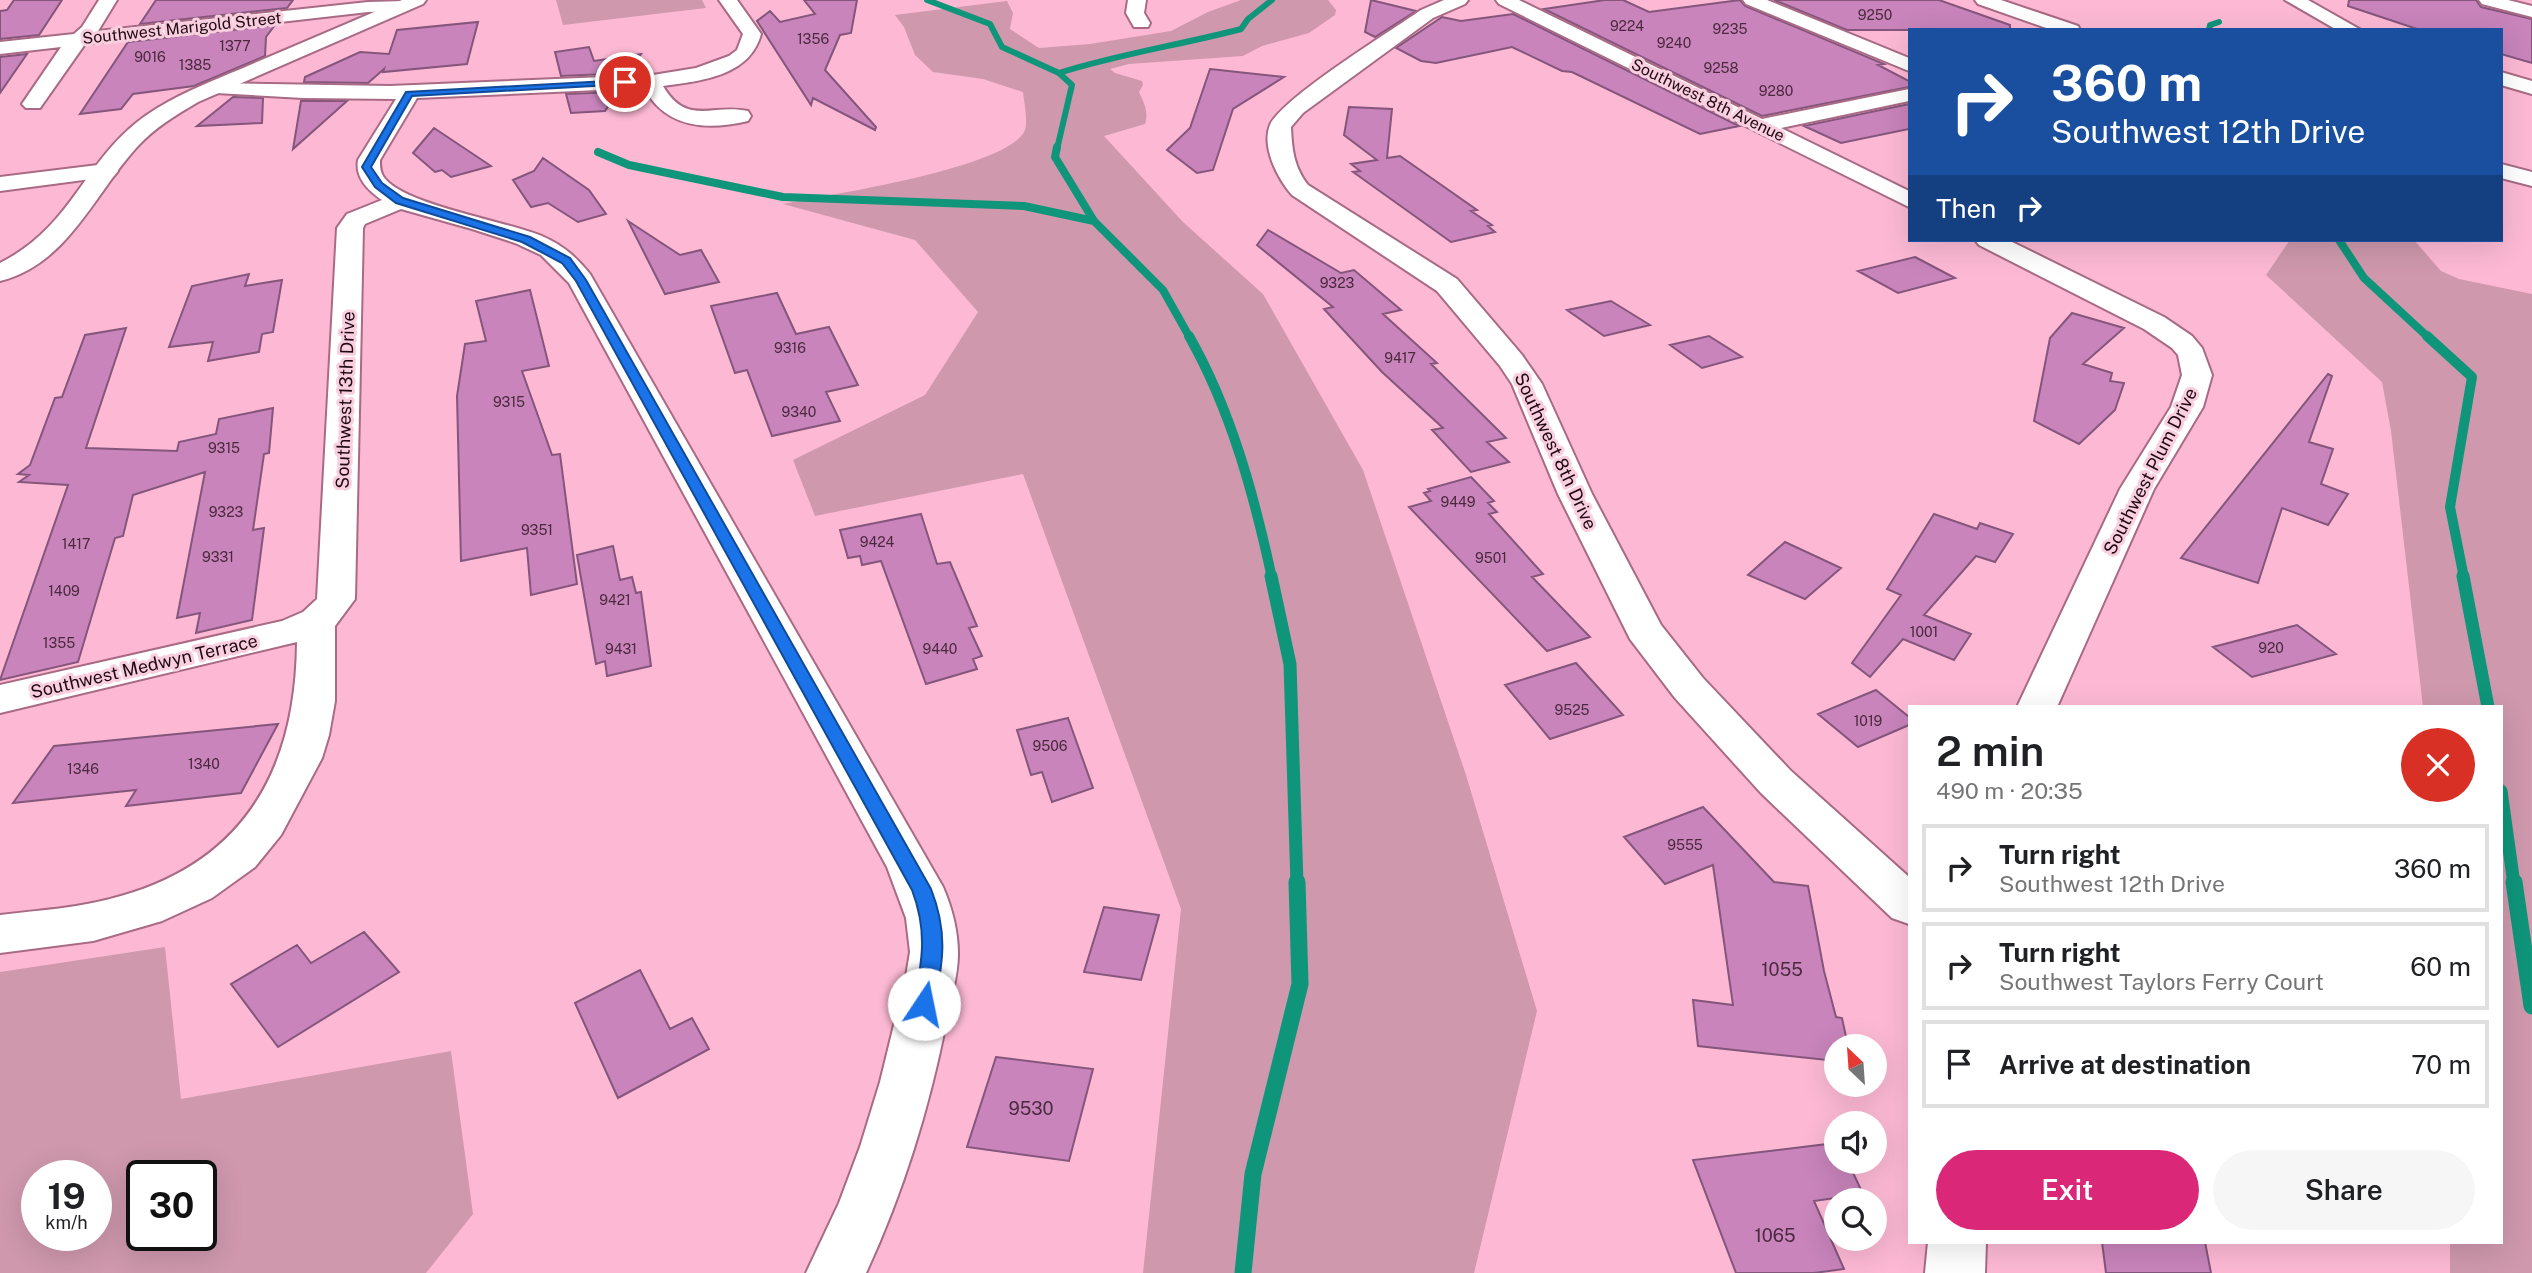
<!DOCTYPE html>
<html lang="en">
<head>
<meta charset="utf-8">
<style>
  :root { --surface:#fff; --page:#f6f6f6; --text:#202124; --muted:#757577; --line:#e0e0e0; --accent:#db2777 }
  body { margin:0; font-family:"Public Sans",sans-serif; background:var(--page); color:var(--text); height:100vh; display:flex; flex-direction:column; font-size:26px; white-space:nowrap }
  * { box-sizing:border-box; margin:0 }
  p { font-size:23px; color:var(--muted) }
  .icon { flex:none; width:38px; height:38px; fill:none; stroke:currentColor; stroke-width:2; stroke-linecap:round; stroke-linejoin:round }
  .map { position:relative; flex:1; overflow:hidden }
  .sheet { position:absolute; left:1908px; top:705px; width:595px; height:539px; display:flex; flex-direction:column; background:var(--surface); border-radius:0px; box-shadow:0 7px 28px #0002 }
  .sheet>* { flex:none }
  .hud { position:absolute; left:1908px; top:28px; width:595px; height:214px; border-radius:0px; box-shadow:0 7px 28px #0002; background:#1a4fa0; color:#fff; overflow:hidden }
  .needle { width:46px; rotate:335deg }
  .controls { position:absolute; left:1824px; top:1034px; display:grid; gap:14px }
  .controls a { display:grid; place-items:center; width:63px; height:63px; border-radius:50%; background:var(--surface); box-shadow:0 7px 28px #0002; font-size:35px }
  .speed { position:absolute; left:21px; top:1160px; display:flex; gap:14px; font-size:35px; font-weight:700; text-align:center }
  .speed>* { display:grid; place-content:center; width:91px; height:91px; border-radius:50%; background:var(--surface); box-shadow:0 7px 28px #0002; line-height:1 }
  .speed small { font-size:18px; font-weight:400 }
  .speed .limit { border:4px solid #111; border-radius:10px; background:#fff; color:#111 }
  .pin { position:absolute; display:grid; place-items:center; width:60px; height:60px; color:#fff; margin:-30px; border:4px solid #fff; border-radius:50%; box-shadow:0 2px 7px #0007 }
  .me { position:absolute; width:77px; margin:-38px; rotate:11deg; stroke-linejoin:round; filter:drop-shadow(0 0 5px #0008) }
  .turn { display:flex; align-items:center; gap:24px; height:147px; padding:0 28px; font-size:32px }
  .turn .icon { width:91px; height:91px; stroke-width:2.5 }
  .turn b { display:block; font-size:49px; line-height:60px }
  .then { display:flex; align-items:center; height:66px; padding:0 28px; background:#0003; gap:14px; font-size:26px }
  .round { display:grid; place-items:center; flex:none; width:74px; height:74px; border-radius:37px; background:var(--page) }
  .summary { display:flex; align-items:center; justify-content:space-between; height:119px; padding:0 28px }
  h1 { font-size:42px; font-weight:600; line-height:52px }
  .primary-button { display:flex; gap:14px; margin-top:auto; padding:14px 28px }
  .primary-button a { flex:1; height:80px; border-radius:42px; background:var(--accent); color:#fff; font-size:28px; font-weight:600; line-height:80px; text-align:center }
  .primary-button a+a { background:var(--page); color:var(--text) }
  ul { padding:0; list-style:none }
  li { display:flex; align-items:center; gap:21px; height:88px; margin:0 14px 10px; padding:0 14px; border:4px solid var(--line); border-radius:0px }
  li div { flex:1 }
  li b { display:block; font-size:26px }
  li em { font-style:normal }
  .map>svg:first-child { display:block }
  .green { fill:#cf98ad; fill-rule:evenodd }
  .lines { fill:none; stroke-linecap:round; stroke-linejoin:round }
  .stream-far4 { stroke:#0f957a; stroke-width:6 }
  .stream-far3 { stroke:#0f957a; stroke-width:8 }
  .stream-far2 { stroke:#0f957a; stroke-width:10 }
  .stream-far1 { stroke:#0f957a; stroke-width:13 }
  .stream { stroke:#0f957a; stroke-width:17 }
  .building { fill:#c884bb; stroke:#85557c; stroke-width:2 }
  .minor-casing { stroke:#a86a84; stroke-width:4 }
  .tertiary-casing { stroke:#a86a84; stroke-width:4 }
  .secondary-casing { stroke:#a86a84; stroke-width:4 }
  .minor { fill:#fff; fill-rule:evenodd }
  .tertiary { fill:#fff; fill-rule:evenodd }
  .secondary { fill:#fff; fill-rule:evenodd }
  .route { fill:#1a73e8; stroke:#114b97; stroke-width:2 }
  .labels { text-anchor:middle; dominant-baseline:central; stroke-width:6; stroke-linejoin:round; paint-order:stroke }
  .number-label { font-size:14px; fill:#4a283d }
  .far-street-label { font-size:16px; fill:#200913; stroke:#f9cfdf }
  .street-label { font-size:18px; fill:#200913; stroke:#f9cfdf }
  .near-number-label { font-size:18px; fill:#4a283d }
</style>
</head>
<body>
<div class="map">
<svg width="2532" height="1273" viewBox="0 0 2532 1273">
  <rect width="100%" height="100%" fill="#fdb9d4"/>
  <path class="green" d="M556 0H702L706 8 563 25Z
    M1241 0H1328L1336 10 1335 15 1309 33 1262 46 1243 56 1129 64 1110 69 1115 73 1142 81 1143 85 1139 92C1144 103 1149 112 1145 124L1104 136 1183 222 1263 294 1363 470 1466 775 1537 1011 1474 1273H1143L1181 909 1023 474 815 516 793 460 925 395 978 312 915 240 783 204C826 195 1010 168 1025 130 1028 120 1024 102 1023 92L983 79 933 72 915 55 904 27 895 15 1007 1 1013 13 1010 29 1039 48 1090 44 1171 31 1208 12Z
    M2290 240H2414L2441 271 2459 279 2532 294V1273H2450V1243L2501 1242V707H2423L2391 431 2382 382 2266 275Z
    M165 947 181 1099 451 1051 473 1214 426 1273H0V972ZM37 1176H96V1236H37ZM201 1176V1236H142V1176Z"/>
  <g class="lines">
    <path class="stream-far4" d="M927 0 990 24 1002 47 1059 73 1072 85 1057 149
      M2209 30 2210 25 2219 22
      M1059 73C1119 54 1180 45 1241 29L1248 19 1272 0"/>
    <path class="stream-far3" d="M1057 147 1055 157 1094 221 1163 290 1190 338
      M598 152 629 165 783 197 1024 206 1094 221
      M2339 240 2364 278 2429 338"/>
    <path class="stream-far2" d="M1189 336C1231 410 1254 495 1272 578
      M2427 336 2472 377 2450 507 2464 578"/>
    <path class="stream-far1" d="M1271 576 1290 664 1297 884
      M2463 576 2488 707
      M2501 791 2514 884"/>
    <path class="stream" d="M2514 882 2532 1006
      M1243 1273 1253 1174 1300 984 1297 882"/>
  </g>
  <path class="building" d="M14 0H62L39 35 0 39V11L7 10Z
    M156 0H293L287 8 140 24Z
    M804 0H857L851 33 840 35 825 70 876 127 875 130 813 98 811 105 757 21 770 11 780 22 815 14Z
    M1371 0 1416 11 1375 37 1365 32Z
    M1605 0H1623L1649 12 1740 0 1745 6 1884 64 1878 65 1909 81V87L1762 116 1544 9Z
    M1774 0H1939L2010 25V30H1847Z
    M2349 0H2476L2481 7 2532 19V63L2501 54V30H2420L2348 6Z
    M1513 14 1739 126 1700 134 1572 72 1562 71 1512 47 1436 63 1421 61 1396 48 1442 17 1461 21Z
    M478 22 467 64 383 72 384 69 368 83 304 82 305 77 360 52 389 54 397 30Z
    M275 25 266 37 265 56 194 86 133 94 121 109 80 114 128 42Z
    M589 47 594 61 641 54 629 73 561 76 555 52Z
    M27 54 0 93V57Z
    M1210 69 1284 77 1233 109 1213 170 1197 173 1167 150 1190 128Z
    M618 92 605 111 571 113 566 94Z
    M233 97 263 98 262 123 197 126Z
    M301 101H347L293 149Z
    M1909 104V129L1841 143 1804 126Z
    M1349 107 1392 109 1387 158 1400 156 1477 210 1471 211 1492 225 1488 226 1495 232 1451 242 1353 172 1360 171 1351 164 1377 160 1344 135Z
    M434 128 491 166 451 177 442 170 435 172 413 153Z
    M543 158 589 190 606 214 578 222 548 203 531 207 513 180 534 171Z
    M628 221 680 255 701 250 719 282 665 294Z
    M1268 230 1341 273 1354 270 1401 310 1383 314 1437 363 1431 364 1506 438 1487 442 1509 462 1471 472 1432 430 1443 428 1382 372 1324 309 1333 307 1257 245Z
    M1915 257 1955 278 1898 293 1858 271Z
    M249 274 245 286 282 280 273 332 262 334 259 352 208 361 213 342 169 347 192 286Z
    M530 290 549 366 522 371 552 455 560 454 577 584 531 595 527 548 461 561 457 396 465 344 486 341 476 301Z
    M777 293 796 334 829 327 858 385 826 392 840 421 772 436 747 370 735 373 711 306Z
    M1611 301 1650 325 1604 336 1567 310Z
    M2072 313 2124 328 2083 364 2112 373 2110 381 2124 383 2115 410 2079 444 2034 421 2050 338Z
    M126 328 86 448 177 451 179 442 216 434 219 419 273 408 269 453 264 454 253 530 264 528 252 620 196 633 200 613 177 618 205 472 133 495 123 536 115 538 78 662 0 680 68 485 19 482 29 475 18 474 30 465 55 398 62 397 85 335Z
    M1709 336 1742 357 1702 368 1670 345Z
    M2328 374 2332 376 2309 442 2333 449 2321 484 2348 494 2328 525 2282 508 2258 583 2181 558Z
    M1471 477 1494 501 1488 503 1497 512 1489 514 1543 574 1532 577 1590 637 1547 651 1409 507 1431 501 1424 493 1430 491 1428 489Z
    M921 514 937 564 950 562 977 626 969 628 982 656 973 659 977 669 926 684 881 561 862 565 860 556 848 558 840 530Z
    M1934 514 1977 529 1980 523 2013 534 1995 562 1976 556 1924 615 1971 634 1954 660 1903 639 1870 677 1852 663 1901 595 1887 589Z
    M1785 542 1841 568 1805 599 1748 575Z
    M613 546 620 580 632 577 636 593 641 592 651 666 607 676 605 661 596 664 577 555Z
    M2297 625 2336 654 2252 677 2213 647Z
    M1576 663 1623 715 1550 739 1505 685Z
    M1876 690 1909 717V725L1858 747 1818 714Z
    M1068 718 1093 788 1052 802 1042 772 1031 775 1017 730Z
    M278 724 241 793 126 806 136 790 13 803 54 746Z
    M1703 807 1774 882 1808 886 1824 971 1836 1017 1842 1018 1848 1046H1836V1061L1698 1046 1693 1000 1733 1005 1713 865 1665 884 1624 837Z
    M1104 907 1159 915 1141 980 1084 972Z
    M364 932 399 972 278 1047 231 984 297 945 311 963Z
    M640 970 670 1029 692 1018 709 1049 618 1098 575 1003Z
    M996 1057 1093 1069 1069 1161 967 1147Z
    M1836 1143V1162H1848L1863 1194 1814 1201 1844 1269 1814 1273H1736L1693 1160Z
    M2102 1242H2205L2211 1273H2106Z"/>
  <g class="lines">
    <defs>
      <path id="minor" d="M99 0H117L98 31 368 2 405 1 414 6 405 11 368 12 85 44 40 108H26L22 104 61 47 0 54V42L74 34 82 27Z
        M719 0H737L761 34C750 76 701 81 663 86 687 127 713 103 748 111L751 116 748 121C706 131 666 128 644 88L417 98 380 160C380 166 380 171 383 176 401 205 508 221 544 237 564 246 577 258 590 274L943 887C952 908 958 930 958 954 958 977 950 1000 946 1023 929 1109 903 1193 866 1273H806L839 1203 860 1147 880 1082 906 976 910 952 906 918 887 867 569 283 541 255 515 243 472 229 401 209 365 224 363 228 355 599 335 626V701L329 735 322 758 281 835 255 867 212 898 162 921 93 941 0 953V915C41 910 81 908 121 896 247 860 296 767 297 642L0 713V685L282 621 303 612 317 599 337 228 347 214 382 200C368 190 355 178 358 160L396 99 303 98 216 93 209 91 206 87 209 83 390 86 653 75 696 68 729 56 737 50 743 34Z
        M1128 0H1146L1144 13 1150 23 1148 27H1134L1126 13Z
        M1444 0H1468L1465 4 1433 18 1303 113 1291 127C1292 150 1294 167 1308 185L1457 279 1522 355 1542 384 1592 494 1661 625 1703 678 1791 771 1909 877V924L1892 918 1761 793 1675 698 1630 639 1558 494 1512 384 1500 366 1437 291 1292 195C1278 179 1261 147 1270 125 1282 98 1391 31 1421 10Z
        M1496 0H1519L1762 119 1909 89V101L1781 128 1909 191V207L1499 4Z
        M1743 0H1767L1909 58V71L1746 4Z
        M2479 0H2508L2532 6V17L2482 4Z
        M106 164 114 166 118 171 114 176 0 191V177Z
        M1975 240H2008L2164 317 2192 336 2202 348 2212 375 2203 407 2154 489 2057 707H2017L2120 489 2171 407 2182 375 2178 355 2172 348 2144 329 1979 245Z
        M1928 1242H1986L1985 1273H1925Z"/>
      <path id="tertiary" d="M402 0H426L423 4 198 102C176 115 154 128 137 147 94 194 68 264 0 281V263C70 228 81 168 136 123 170 96 211 82 250 65 301 43 351 22 402 0Z
        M2285 0H2308L2361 30H2337Z
        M2501 72 2532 81V94L2501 85Z"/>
      <path id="secondary" d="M1975 0H2001L2078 26 2080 30H2052L1978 4Z
        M2501 164 2532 172V186L2501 178Z"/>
    </defs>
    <use href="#minor" class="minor-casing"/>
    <use href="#tertiary" class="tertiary-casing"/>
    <use href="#secondary" class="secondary-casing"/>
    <use href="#minor" class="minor"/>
    <use href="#tertiary" class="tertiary"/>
    <use href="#secondary" class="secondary"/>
  </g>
  <path class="route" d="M625 80 628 84 412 96 371 167 382 183 403 198 530 237 570 258 586 280 931 889C948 932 943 961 935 1004L932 1011 924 1013 917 1011 914 1004C922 962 928 932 912 890L576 281 562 263 522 242 396 203 375 187 362 167 406 92Z"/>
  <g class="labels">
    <g class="number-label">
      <text x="1875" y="15">9250</text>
      <text x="1627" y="26">9224</text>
      <text x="1730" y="29">9235</text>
      <text x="813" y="39">1356</text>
      <text x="1674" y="43">9240</text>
      <text x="235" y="46">1377</text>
      <text x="150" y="57">9016</text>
      <text x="195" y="65">1385</text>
      <text x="1721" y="68">9258</text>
      <text x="1776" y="91">9280</text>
      <text x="1337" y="283">9323</text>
      <text x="790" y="348">9316</text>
      <text x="1400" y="358">9417</text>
      <text x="509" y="402">9315</text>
      <text x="799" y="412">9340</text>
      <text x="224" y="448">9315</text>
      <text x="1458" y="502">9449</text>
      <text x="226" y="512">9323</text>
      <text x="537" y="530">9351</text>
      <text x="877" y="542">9424</text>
      <text x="76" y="544">1417</text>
      <text x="218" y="557">9331</text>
      <text x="1491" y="558">9501</text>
      <text x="64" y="591">1409</text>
      <text x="615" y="600">9421</text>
      <text x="1924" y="632">1001</text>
      <text x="59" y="643">1355</text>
      <text x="2271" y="648">920</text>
      <text x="621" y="649">9431</text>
      <text x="940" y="649">9440</text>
      <text x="1572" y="710">9525</text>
      <text x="1868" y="721">1019</text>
      <text x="1050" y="746">9506</text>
      <text x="204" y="764">1340</text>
      <text x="83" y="769">1346</text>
      <text x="1685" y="845">9555</text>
    </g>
    <g class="far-street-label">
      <text transform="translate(182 28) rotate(-6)">Southwest Marigold Street</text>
      <text transform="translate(1708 100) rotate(26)">Southwest 8th Avenue</text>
    </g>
    <g class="street-label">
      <text transform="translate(345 400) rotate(-88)">Southwest 13th Drive</text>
      <text transform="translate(1556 451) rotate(65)">Southwest 8th Drive</text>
      <text transform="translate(2150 471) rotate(-63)">Southwest Plum Drive</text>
      <text transform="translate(144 666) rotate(-13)">Southwest Medwyn Terrace</text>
    </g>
    <g class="near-number-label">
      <text x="1782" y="969">1055</text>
      <text x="1031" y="1108">9530</text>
      <text x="1775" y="1235">1065</text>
    </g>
  </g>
</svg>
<div class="controls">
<a><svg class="needle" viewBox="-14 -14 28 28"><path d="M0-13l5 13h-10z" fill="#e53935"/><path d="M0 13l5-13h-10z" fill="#757577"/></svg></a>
<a><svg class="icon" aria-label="sound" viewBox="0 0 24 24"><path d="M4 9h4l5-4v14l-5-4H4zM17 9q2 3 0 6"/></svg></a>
<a><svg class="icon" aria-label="search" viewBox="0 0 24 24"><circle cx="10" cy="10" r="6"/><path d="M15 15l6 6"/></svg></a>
</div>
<div class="speed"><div>19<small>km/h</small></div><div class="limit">30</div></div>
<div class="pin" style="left:625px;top:82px;background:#d93025"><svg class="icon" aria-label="arrive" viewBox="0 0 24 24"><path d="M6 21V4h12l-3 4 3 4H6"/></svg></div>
<svg class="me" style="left:924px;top:1004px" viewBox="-20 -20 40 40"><circle r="19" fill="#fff"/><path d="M0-13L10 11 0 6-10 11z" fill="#1a73e8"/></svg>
<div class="hud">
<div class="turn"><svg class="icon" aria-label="right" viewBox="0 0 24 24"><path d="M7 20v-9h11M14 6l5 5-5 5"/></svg><div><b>360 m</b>Southwest 12th Drive</div></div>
<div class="then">Then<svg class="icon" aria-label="right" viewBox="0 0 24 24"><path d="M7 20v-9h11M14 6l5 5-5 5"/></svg></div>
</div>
<section class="sheet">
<div class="summary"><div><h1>2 min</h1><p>490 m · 20:35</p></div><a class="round" style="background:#d93025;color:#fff"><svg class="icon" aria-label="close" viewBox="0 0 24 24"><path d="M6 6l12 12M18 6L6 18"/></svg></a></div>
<ul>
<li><svg class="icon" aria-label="right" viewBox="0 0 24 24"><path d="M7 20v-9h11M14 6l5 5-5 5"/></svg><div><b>Turn right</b><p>Southwest 12th Drive</p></div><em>360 m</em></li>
<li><svg class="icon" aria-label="right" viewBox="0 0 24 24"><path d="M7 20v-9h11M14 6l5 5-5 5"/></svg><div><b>Turn right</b><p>Southwest Taylors Ferry Court</p></div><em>60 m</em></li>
<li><svg class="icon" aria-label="arrive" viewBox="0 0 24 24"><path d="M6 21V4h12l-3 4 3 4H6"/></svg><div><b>Arrive at destination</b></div><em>70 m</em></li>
</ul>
<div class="primary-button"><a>Exit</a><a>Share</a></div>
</section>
</div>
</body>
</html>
